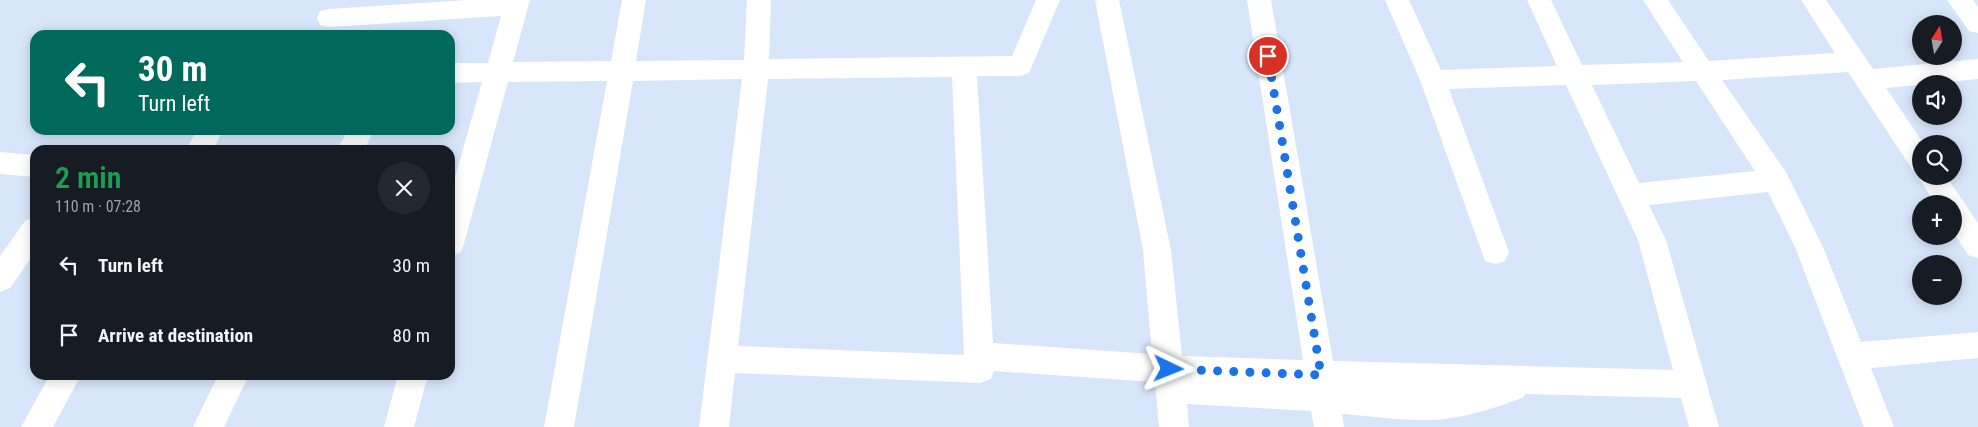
<!DOCTYPE html>
<html lang="en">
<head>
<meta charset="utf-8">
<style>
  :root { --surface:#171b24; --page:#242831; --text:#f1f3f6; --muted:#9ea1a6 }
  body { margin:0; font-family:"Roboto Condensed",sans-serif; background:var(--page); color:var(--text); height:100vh; display:flex; flex-direction:column; font-size:19px; white-space:nowrap }
  * { box-sizing:border-box; margin:0 }
  p { font-size:16px; color:var(--muted) }
  .icon { flex:none; width:28px; height:28px; fill:none; stroke:currentColor; stroke-width:2; stroke-linecap:round; stroke-linejoin:round }
  .map { position:relative; flex:1; overflow:hidden }
  .drawer { position:absolute; left:30px; top:145px; width:425px; height:235px; display:flex; flex-direction:column; background:var(--surface); border-radius:15px; box-shadow:0 2px 12px #0003 }
  .drawer>* { flex:none }
  .banner { position:absolute; left:30px; top:30px; width:425px; height:105px; border-radius:15px; box-shadow:0 2px 12px #0003; background:#00695c; color:#fff; overflow:hidden }
  .needle { width:32px; rotate:11deg }
  .buttons { position:absolute; left:1912px; top:15px; display:grid; gap:10px }
  .buttons a { display:grid; place-items:center; width:50px; height:50px; border-radius:50%; background:var(--surface); box-shadow:0 2px 12px #0003; font-size:25px }
  .pin { position:absolute; display:grid; place-items:center; width:42px; height:42px; color:#fff; margin:-21px; border:2px solid #fff; border-radius:50%; box-shadow:0 1px 5px #0007 }
  .me { position:absolute; width:55px; margin:-28px; rotate:92deg; stroke-linejoin:round; filter:drop-shadow(0 0 4px #0008) }
  .turn { display:flex; align-items:center; gap:18px; height:105px; padding:0 25px; font-size:22px }
  .turn .icon { width:65px; height:65px; stroke-width:2.5 }
  .turn b { display:block; font-size:35px; line-height:42px }
  .round { display:grid; place-items:center; flex:none; width:52px; height:52px; border-radius:26px; background:var(--page) }
  .summary { display:flex; align-items:center; justify-content:space-between; height:85px; padding:0 25px }
  h1 { font-size:30px; font-weight:600; line-height:38px; color:#1e9e55 }
  ul { padding:0; list-style:none }
  li { display:flex; align-items:center; gap:15px; height:70px; padding:0 25px }
  li div { flex:1 }
  li b { display:block; font-size:19px }
  li em { font-style:normal }
  .map>svg:first-child { display:block }
  .lines { fill:none; stroke-linecap:round; stroke-linejoin:round }
  .minor { fill:#fff; fill-rule:evenodd }
  .route { stroke:#1a73e8; stroke-width:9; stroke-dasharray:0 16.2 }
</style>
</head>
<body>
<div class="map">
<svg width="1978" height="427" viewBox="0 0 1978 427">
  <rect width="100%" height="100%" fill="#d8e6fb"/>
  <g class="lines">
    <path class="minor" d="M467 0H530L513 62 611 61 622 0H646L636 61 744 60 747 0H771L769 59 1012 56 1036 0H1060L1029 73 1020 76H977L993 343 1152 354 1143 250 1095 0H1119L1171 250 1182 356 1303 360 1247 0H1271L1333 361 1673 370 1638 240 1566 85 1449 89 1509 252 1505 261 1495 264 1485 261 1420 80 1385 0H1409L1441 70 1557 66 1527 0H1551L1582 65 1683 62 1643 0H1668L1709 61 1835 53 1801 0H1826L1873 69 1978 59V79L1886 88 1924 144H1921V176H1946L1978 223V258L1968 255 1954 233V204H1935L1918 176 1920 172 1912 169 1848 72 1722 80 1786 172 1823 247 1861 342 1978 332V358L1871 368 1894 427H1864L1795 247 1768 192 1649 205 1666 240 1719 427H1689L1681 398 1525 394 1524 397C1493 409 1456 421 1423 420 1396 420 1369 416 1342 414L1344 427H1314L1311 411 1187 404 1189 427H1159L1155 382 994 371 991 379 980 383 735 373 729 427H699L742 79 633 81 574 427H544L607 81 508 82 464 244 460 253 450 256V195L482 82 450 83V63H488L501 16 329 27 320 25 317 18 320 11 329 9ZM952 77 964 355 738 346 768 79ZM1696 81 1755 171 1639 183 1592 85Z
      M1947 0H1973L1978 7V33L1969 31Z
      M197 130H223L213 150H186Z
      M348 130H374L364 150H337Z
      M0 152 35 155V177L0 174Z
      M35 217V252L10 288 0 292V256L25 221Z
      M50 375H81L53 427H21Z
      M218 375H249L224 427H193Z
      M398 375H428L414 427H384Z"/>
  </g>
  <g class="lines">
    <path class="route" d="M1169 369 1321 375 1268 56"/>
  </g>
</svg>
<div class="buttons">
<a><svg class="needle" viewBox="-14 -14 28 28"><path d="M0-13l5 13h-10z" fill="#e53935"/><path d="M0 13l5-13h-10z" fill="#9ea1a6"/></svg></a>
<a><svg class="icon" aria-label="sound" viewBox="0 0 24 24"><path d="M4 9h4l5-4v14l-5-4H4zM17 9q2 3 0 6"/></svg></a>
<a><svg class="icon" aria-label="search" viewBox="0 0 24 24"><circle cx="10" cy="10" r="6"/><path d="M15 15l6 6"/></svg></a>
<a>+</a>
<a>−</a>
</div>
<div class="pin" style="left:1268px;top:56px;background:#d93025"><svg class="icon" aria-label="arrive" viewBox="0 0 24 24"><path d="M6 21V4h12l-3 4 3 4H6"/></svg></div>
<svg class="me" style="left:1169px;top:369px" viewBox="-20 -20 40 40"><path d="M0-17L14 15 0 8-14 15z" fill="#1a73e8" stroke="#fff" stroke-width="4"/></svg>
<div class="banner">
<div class="turn"><svg class="icon" aria-label="left" viewBox="0 0 24 24"><path d="M17 20v-9H6M10 6l-5 5 5 5"/></svg><div><b>30 m</b>Turn left</div></div>
</div>
<section class="drawer">
<div class="summary"><div><h1>2 min</h1><p>110 m · 07:28</p></div><a class="round"><svg class="icon" aria-label="close" viewBox="0 0 24 24"><path d="M6 6l12 12M18 6L6 18"/></svg></a></div>
<ul>
<li><svg class="icon" aria-label="left" viewBox="0 0 24 24"><path d="M17 20v-9H6M10 6l-5 5 5 5"/></svg><div><b>Turn left</b></div><em>30 m</em></li>
<li><svg class="icon" aria-label="arrive" viewBox="0 0 24 24"><path d="M6 21V4h12l-3 4 3 4H6"/></svg><div><b>Arrive at destination</b></div><em>80 m</em></li>
</ul>
</section>
</div>
</body>
</html>
